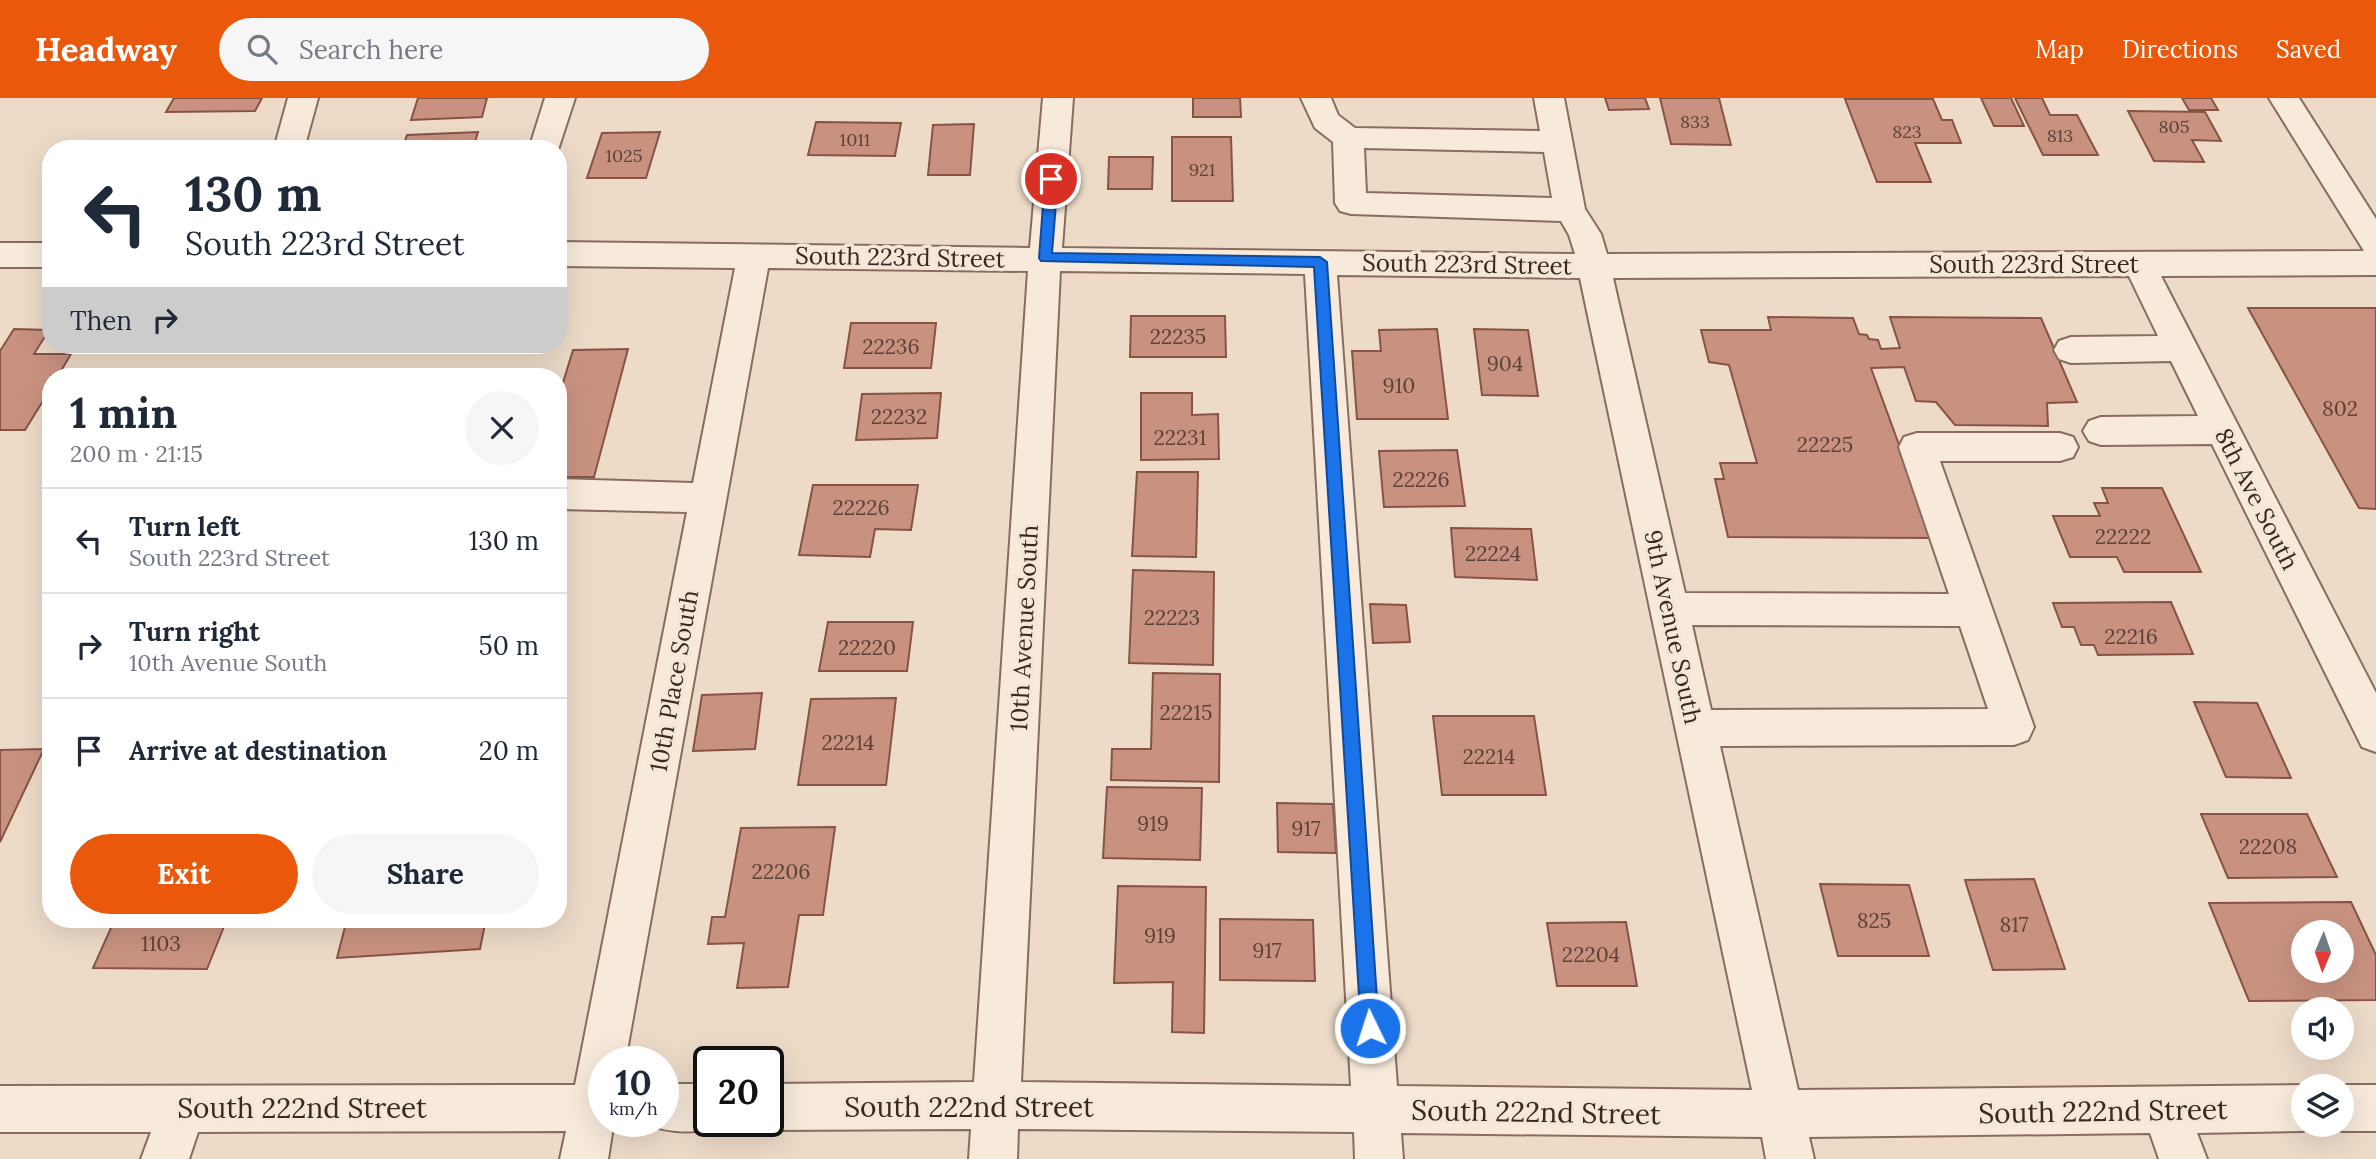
<!DOCTYPE html>
<html lang="en">
<head>
<meta charset="utf-8">
<style>
  :root { --surface:#fff; --page:#f6f6f7; --text:#1f2937; --muted:#747a83; --line:#e0e1e3; --accent:#ea580c }
  body { margin:0; font-family:Lora,serif; background:var(--page); color:var(--text); height:100vh; display:flex; flex-direction:column; font-size:26px; white-space:nowrap }
  * { box-sizing:border-box; margin:0 }
  p { font-size:23px; color:var(--muted) }
  .icon { flex:none; width:38px; height:38px; fill:none; stroke:currentColor; stroke-width:2; stroke-linecap:round; stroke-linejoin:round }
  .map { position:relative; flex:1; overflow:hidden }
  .side { position:absolute; left:42px; top:270px; width:525px; height:560px; display:flex; flex-direction:column; background:var(--surface); border-radius:28px; box-shadow:0 7px 28px #0002 }
  .side>* { flex:none }
  .guide { position:absolute; left:42px; top:42px; width:525px; height:214px; border-radius:28px; box-shadow:0 7px 28px #0002; background:#fff; color:var(--text); overflow:hidden }
  .needle { width:46px; rotate:182deg }
  .controls { position:absolute; left:2291px; top:822px; display:grid; gap:14px }
  .controls a { display:grid; place-items:center; width:63px; height:63px; border-radius:50%; background:var(--surface); box-shadow:0 7px 28px #0002; font-size:35px }
  .speed { position:absolute; left:588px; top:948px; display:flex; gap:14px; font-size:35px; font-weight:700; text-align:center }
  .speed>* { display:grid; place-content:center; width:91px; height:91px; border-radius:50%; background:var(--surface); box-shadow:0 7px 28px #0002; line-height:1 }
  .speed small { font-size:18px; font-weight:400 }
  .speed .limit { border:4px solid #111; border-radius:10px; background:#fff; color:#111 }
  .pin { position:absolute; display:grid; place-items:center; width:60px; height:60px; color:#fff; margin:-30px; border:4px solid #fff; border-radius:50%; box-shadow:0 2px 7px #0007 }
  .me { position:absolute; width:77px; margin:-38px; rotate:356deg; stroke-linejoin:round; filter:drop-shadow(0 0 5px #0008) }
  .turn { display:flex; align-items:center; gap:24px; height:147px; padding:0 28px; font-size:32px }
  .turn .icon { width:91px; height:91px; stroke-width:2.5 }
  .turn b { display:block; font-size:49px; line-height:60px }
  .then { display:flex; align-items:center; height:66px; padding:0 28px; background:#0003; gap:14px; font-size:26px }
  .round { display:grid; place-items:center; flex:none; width:74px; height:74px; border-radius:37px; background:var(--page) }
  .summary { display:flex; align-items:center; justify-content:space-between; height:119px; padding:0 28px }
  h1 { font-size:42px; font-weight:700; line-height:52px }
  .primary-button { display:flex; gap:14px; margin-top:auto; padding:14px 28px }
  .primary-button a { flex:1; height:80px; border-radius:42px; background:var(--accent); color:#fff; font-size:28px; font-weight:700; line-height:80px; text-align:center }
  .primary-button a+a { background:var(--page); color:var(--text) }
  ul { padding:0; list-style:none }
  li { display:flex; align-items:center; gap:21px; height:105px; padding:0 28px; border-top:2px solid var(--line) }
  li div { flex:1 }
  li b { display:block; font-size:26px }
  li em { font-style:normal }
  header { display:flex; align-items:center; gap:42px; box-sizing:border-box; height:98px; padding:0 35px; background:var(--accent); color:#fff }
  header strong { font-size:33px }
  nav { display:flex; gap:38px; margin-inline-start:auto; font-size:24px }
  .search { width:490px; height:63px; background:var(--page); display:flex; align-items:center; gap:18px; box-sizing:border-box; padding:0 24px; border-radius:38px; color:var(--muted); font-size:26px }
  .map>svg:first-child { display:block }
  .building { fill:#c99280; stroke:#865345; stroke-width:2; fill-rule:evenodd }
  .lines { fill:none; stroke-linecap:round; stroke-linejoin:round }
  .minor-casing { stroke:#886d5e; stroke-width:4 }
  .minor { fill:#f7eadb; fill-rule:evenodd }
  .route { fill:#1a73e8; stroke:#114b97; stroke-width:2 }
  .labels { text-anchor:middle; dominant-baseline:central; stroke-width:7; stroke-linejoin:round; paint-order:stroke }
  .far-number-label { font-size:18px; fill:#5d4239 }
  .number-label { font-size:21px; fill:#5d4239 }
  .street-label { font-size:24px; fill:#392821; stroke:#f4e7d7 }
  .near-street-label { font-size:28px; fill:#392821; stroke:#f4e7d7 }
</style>
</head>
<body>
<header>
<strong>Headway</strong>
<div class="search"><svg class="icon" aria-label="search" viewBox="0 0 24 24"><circle cx="10" cy="10" r="6"/><path d="M15 15l6 6"/></svg>Search here</div>
<nav><a>Map</a><a>Directions</a><a>Saved</a></nav>
</header>
<div class="map">
<svg width="2376" height="1061" viewBox="0 0 2376 1061">
  <rect width="100%" height="100%" fill="#eddbc8"/>
  <path class="building" d="M174 0H262L255 13 166 14Z
    M418 0H487L482 19 411 22Z
    M1193 0H1240L1241 19H1193Z
    M1605 0H1645L1649 11 1609 12Z
    M1660 0H1719L1731 47 1671 46Z
    M1981 0H2011L2024 28H1994Z
    M2015 0H2042L2050 17H2077L2098 57H2043Z
    M2182 0H2211L2218 12H2189Z
    M1845 1H1933L1942 22H1952L1961 45H1915L1931 84H1877Z
    M2128 13 2205 14 2221 43 2192 42 2204 64 2154 63Z
    M816 24 901 25 895 58 808 57Z
    M974 26 970 77H928L933 27Z
    M478 34 473 51H402L407 37Z
    M660 34 646 80H587L602 35Z
    M1172 39H1231L1233 103H1172Z
    M1109 59H1153L1152 91H1108Z
    M2248 210H2376V411L2359 410Z
    M1131 218H1225L1226 259H1130Z
    M1768 219 1853 220 1859 236 1867 237 1869 241 1878 242 1881 251 1900 250 1890 219 2041 220 2077 304 2047 305 2048 328 1955 327 1936 304 1916 303 1904 269 1871 270 1933 440 1728 439 1715 381H1724L1720 365H1757L1729 267 1709 264 1701 232H1771Z
    M851 225H936L931 270H844Z
    M14 231 49 232 34 256H71L58 278H51V290L25 332H0V253Z
    M1437 231 1448 321H1357L1352 253H1381L1379 232Z
    M1474 231 1528 232 1538 298 1482 297Z
    M628 251 594 379H558V301L573 252Z
    M941 295 937 340 856 342 862 296Z
    M1141 295H1192V317L1218 316 1219 361 1141 362Z
    M1457 352 1465 408 1384 409 1379 353Z
    M1137 374H1198L1196 459 1132 458Z
    M813 387H918L911 432 875 431 870 459 799 457Z
    M2102 390H2162L2201 474H2124L2117 459H2070L2053 418H2100L2094 405H2108Z
    M1451 430 1531 431 1537 482 1455 479Z
    M1133 472 1214 474 1213 567 1129 565Z
    M2171 504 2193 556 2098 557 2094 547H2081L2074 529H2062L2053 505Z
    M1370 506 1406 507 1410 544 1373 545Z
    M828 524H913L907 573H819Z
    M1153 575 1220 576 1219 684 1111 682 1112 651H1151Z
    M762 595 755 651 693 653 702 597Z
    M896 600 886 687H798L811 601Z
    M2194 604 2257 605 2291 680 2226 679Z
    M1433 618H1534L1546 697H1442Z
    M44 651 0 744V652Z
    M1107 689 1202 690 1200 762 1103 760Z
    M1277 705 1333 706 1336 755 1278 754Z
    M2201 716H2307L2337 779 2228 780Z
    M835 729 823 817H799L788 889 737 890 744 845 708 846 712 819H725L741 730Z
    M2034 781 2065 871 1993 872 1965 782Z
    M1820 786 1909 787 1929 858H1838Z
    M1118 788 1206 789 1204 935 1172 934 1173 884 1114 885Z
    M2351 804 2376 857V902L2249 903 2209 805ZM2303 835H2342V873H2303Z
    M115 821H227L207 871 93 870Z
    M347 821H486L480 851 337 860Z
    M1220 821 1313 822 1315 883 1220 882Z
    M1626 824 1637 888H1557L1547 825Z"/>
  <g class="lines">
    <defs>
      <path id="minor" d="M288 0H318L304 51H274Z
        M545 0H575L558 52 529 51Z
        M1043 0H1073L1062 150 1575 156 1569 137 1561 123 1351 116 1340 113 1335 105 1333 44 1315 30 1301 0H1331L1338 17 1355 30 1540 33 1534 0H1564L1585 111 1601 136 1607 156 2364 153 2269 0H2299L2376 121V177L2161 178 2376 595V654L2362 649 2212 346 2101 347 2089 343 2083 333 2089 323 2101 319 2198 318 2171 263 2071 265 2059 261 2054 252 2059 243 2071 239 2158 238 2129 178 1613 180 1685 495 1949 496 1899 349 1904 339 1917 335H2060L2073 339 2078 349 2073 359 2060 363H1940L2034 629 2028 642 2014 647 1720 648 1798 992 2303 987 2308 989H2303V1027H2318L2303 1033 2197 1035 2207 1061H2159L2150 1035 1809 1039 1814 1061H1766L1762 1039 1401 1035 1403 1061H1355L1354 1034 1018 1031 1017 1061H969L971 1031 768 1032 751 1026 768 1024V986L974 984 1028 173 768 170 625 964H604V1024H622L613 1029 608 1061H560L566 1033 198 1034 189 1061H141L151 1034H0V988L575 987 687 414 558 411V381L693 385 735 170 558 168V144L1030 150ZM1364 50 1544 54 1552 100 1366 95ZM1060 173 1305 176 1351 988 1021 984ZM1337 177 1580 180 1752 992 1397 988ZM1692 527 1960 528 1988 611 1711 612Z
        M0 145H51V169H0Z
        M663 986H709V1024L726 1026C701 1036 671 1036 646 1026L663 1024Z
        M2342 987H2376V1033H2342L2327 1027H2342V989H2337Z"/>
    </defs>
    <use href="#minor" class="minor-casing"/>
    <use href="#minor" class="minor"/>
  </g>
  <path class="route" d="M1051 77 1058 81 1052 155 1320 159 1327 164 1379 930 1377 936 1370 939 1363 936 1361 930 1314 169 1041 163 1039 160 1045 81Z"/>
  <g class="labels">
    <g class="far-number-label">
      <text x="1695" y="23">833</text>
      <text x="2174" y="28">805</text>
      <text x="1907" y="33">823</text>
      <text x="2060" y="37">813</text>
      <text x="855" y="41">1011</text>
      <text x="624" y="57">1025</text>
      <text x="1202" y="71">921</text>
    </g>
    <g class="number-label">
      <text x="1178" y="238">22235</text>
      <text x="891" y="248">22236</text>
      <text x="1505" y="265">904</text>
      <text x="1399" y="287">910</text>
      <text x="2340" y="310">802</text>
      <text x="899" y="318">22232</text>
      <text x="1180" y="339">22231</text>
      <text x="1825" y="346">22225</text>
      <text x="1421" y="381">22226</text>
      <text x="861" y="409">22226</text>
      <text x="2123" y="438">22222</text>
      <text x="1493" y="455">22224</text>
      <text x="1172" y="519">22223</text>
      <text x="2131" y="538">22216</text>
      <text x="867" y="549">22220</text>
      <text x="1186" y="614">22215</text>
      <text x="848" y="644">22214</text>
      <text x="1489" y="658">22214</text>
      <text x="1153" y="725">919</text>
      <text x="1306" y="730">917</text>
      <text x="2268" y="748">22208</text>
      <text x="781" y="773">22206</text>
      <text x="1874" y="822">825</text>
      <text x="2014" y="826">817</text>
      <text x="1160" y="837">919</text>
      <text x="161" y="845">1103</text>
      <text x="1267" y="852">917</text>
      <text x="1591" y="856">22204</text>
    </g>
    <g class="street-label">
      <text transform="translate(900 159) rotate(1)">South 223rd Street</text>
      <text transform="translate(1467 166) rotate(1)">South 223rd Street</text>
      <text x="2034" y="166">South 223rd Street</text>
      <text transform="translate(2257 401) rotate(63)">8th Ave South</text>
      <text transform="translate(1673 529) rotate(78)">9th Avenue South</text>
      <text transform="translate(1024 530) rotate(-87)">10th Avenue South</text>
      <text transform="translate(674 583) rotate(-80)">10th Place South</text>
    </g>
    <g class="near-street-label">
      <text x="969" y="1009">South 222nd Street</text>
      <text x="302" y="1010">South 222nd Street</text>
      <text transform="translate(2103 1013) rotate(-1)">South 222nd Street</text>
      <text transform="translate(1536 1014) rotate(1)">South 222nd Street</text>
    </g>
  </g>
</svg>
<div class="controls">
<a><svg class="needle" viewBox="-14 -14 28 28"><path d="M0-13l5 13h-10z" fill="#e53935"/><path d="M0 13l5-13h-10z" fill="#747a83"/></svg></a>
<a><svg class="icon" aria-label="sound" viewBox="0 0 24 24"><path d="M4 9h4l5-4v14l-5-4H4zM17 9q2 3 0 6"/></svg></a>
<a><svg class="icon" aria-label="layers" viewBox="0 0 24 24"><path d="M12 4l9 5-9 5-9-5zM3 14l9 5 9-5"/></svg></a>
</div>
<div class="speed"><div>10<small>km/h</small></div><div class="limit">20</div></div>
<div class="pin" style="left:1051px;top:81px;background:#d93025"><svg class="icon" aria-label="arrive" viewBox="0 0 24 24"><path d="M6 21V4h12l-3 4 3 4H6"/></svg></div>
<svg class="me" style="left:1370px;top:930px" viewBox="-20 -20 40 40"><circle r="17" fill="#1a73e8" stroke="#fff" stroke-width="3"/><path d="M0-11L8 9 0 5-8 9z" fill="#fff"/></svg>
<div class="guide">
<div class="turn"><svg class="icon" aria-label="left" viewBox="0 0 24 24"><path d="M17 20v-9H6M10 6l-5 5 5 5"/></svg><div><b>130 m</b>South 223rd Street</div></div>
<div class="then">Then<svg class="icon" aria-label="right" viewBox="0 0 24 24"><path d="M7 20v-9h11M14 6l5 5-5 5"/></svg></div>
</div>
<section class="side">
<div class="summary"><div><h1>1 min</h1><p>200 m · 21:15</p></div><a class="round"><svg class="icon" aria-label="close" viewBox="0 0 24 24"><path d="M6 6l12 12M18 6L6 18"/></svg></a></div>
<ul>
<li><svg class="icon" aria-label="left" viewBox="0 0 24 24"><path d="M17 20v-9H6M10 6l-5 5 5 5"/></svg><div><b>Turn left</b><p>South 223rd Street</p></div><em>130 m</em></li>
<li><svg class="icon" aria-label="right" viewBox="0 0 24 24"><path d="M7 20v-9h11M14 6l5 5-5 5"/></svg><div><b>Turn right</b><p>10th Avenue South</p></div><em>50 m</em></li>
<li><svg class="icon" aria-label="arrive" viewBox="0 0 24 24"><path d="M6 21V4h12l-3 4 3 4H6"/></svg><div><b>Arrive at destination</b></div><em>20 m</em></li>
</ul>
<div class="primary-button"><a>Exit</a><a>Share</a></div>
</section>
</div>
</body>
</html>
